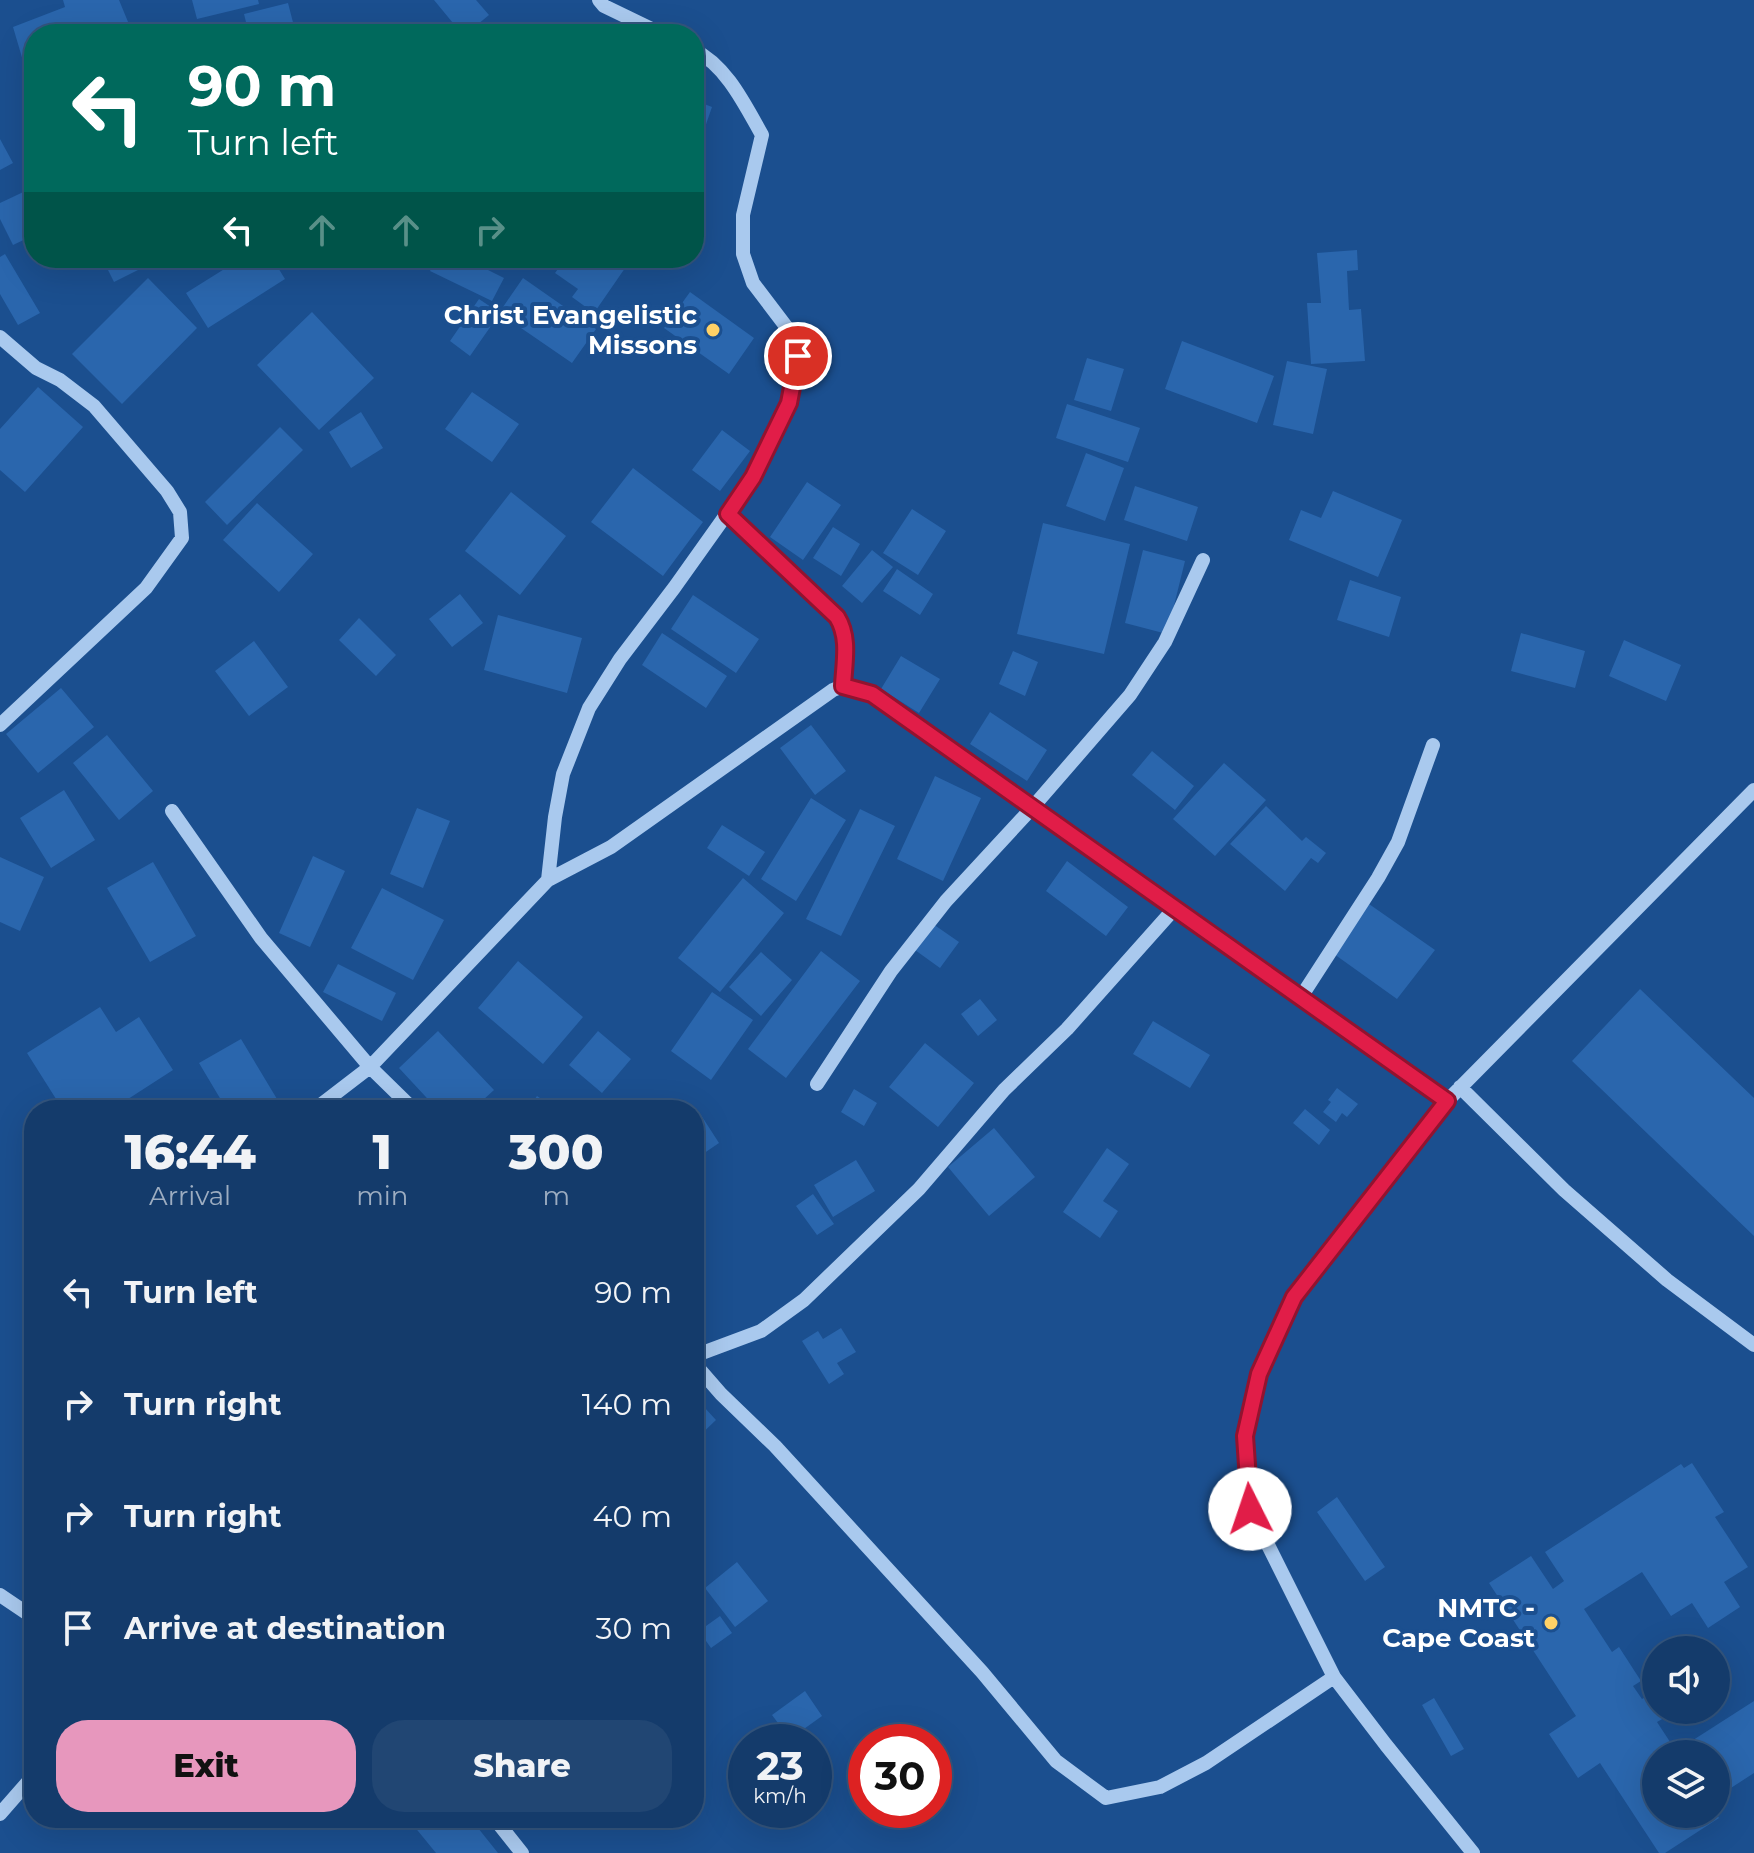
<!DOCTYPE html>
<html lang="en">
<head>
<meta charset="utf-8">
<style>
  :root { --surface:#143b6b; --page:#214673; --text:#f1f3f6; --muted:#9dadc1; --line:#33557e; --accent:#e797bd }
  body { margin:0; font-family:Montserrat,sans-serif; background:var(--page); color:var(--text); height:100vh; display:flex; flex-direction:column; font-size:30px; white-space:nowrap }
  * { box-sizing:border-box; margin:0 }
  p { font-size:26px; color:var(--muted) }
  .icon { flex:none; width:44px; height:44px; fill:none; stroke:currentColor; stroke-width:2; stroke-linecap:round; stroke-linejoin:round }
  .map { position:relative; flex:1; overflow:hidden }
  .details { position:absolute; left:24px; top:1100px; width:680px; height:728px; display:flex; flex-direction:column; background:var(--surface); border-radius:32px; box-shadow:0 8px 32px #0002,0 0 0 2px var(--line) }
  .details>* { flex:none }
  .hud { position:absolute; left:24px; top:24px; width:680px; height:244px; border-radius:32px; box-shadow:0 8px 32px #0002,0 0 0 2px var(--line); background:#00695c; color:#fff; overflow:hidden }
  .controls { position:absolute; left:1642px; top:1636px; display:grid; gap:16px }
  .controls a { display:grid; place-items:center; width:88px; height:88px; border-radius:50%; background:var(--surface); box-shadow:0 8px 32px #0002,0 0 0 2px var(--line); font-size:40px }
  .speed { position:absolute; left:728px; top:1724px; display:flex; gap:16px; font-size:40px; font-weight:700; text-align:center }
  .speed>* { display:grid; place-content:center; width:104px; height:104px; border-radius:50%; background:var(--surface); box-shadow:0 8px 32px #0002,0 0 0 2px var(--line); line-height:1 }
  .speed small { font-size:20px; font-weight:400 }
  .speed .limit { border:12px solid #d22; background:#fff; color:#111 }
  .pin { position:absolute; display:grid; place-items:center; width:68px; height:68px; color:#fff; margin:-34px; border:4px solid #fff; border-radius:50%; box-shadow:0 2px 8px #0007 }
  .me { position:absolute; width:88px; margin:-44px; rotate:356deg; stroke-linejoin:round; filter:drop-shadow(0 0 6px #0008) }
  .turn { display:flex; align-items:center; gap:28px; height:168px; padding:0 32px; font-size:36px }
  .turn .icon { width:104px; height:104px; stroke-width:2.5 }
  .turn b { display:block; font-size:56px; line-height:68px }
  .lanes { display:flex; align-items:center; height:76px; padding:0 32px; background:#0003; justify-content:center; gap:40px; direction:ltr }
  .lanes .off { opacity:.35 }
  .eta { display:flex; justify-content:space-evenly; align-items:center; height:136px; text-align:center }
  .eta b { font-size:48px; font-weight:800; line-height:56px }
  .button { display:flex; gap:16px; margin-top:auto; padding:16px 32px }
  .button a { flex:1; height:92px; border-radius:32px; background:var(--accent); color:#111; font-size:32px; font-weight:800; line-height:92px; text-align:center }
  .button a+a { background:var(--page); color:var(--text) }
  ul { padding:0; list-style:none }
  li { display:flex; align-items:center; gap:24px; height:112px; padding:0 32px }
  li div { flex:1 }
  li b { display:block; font-size:30px }
  li em { font-style:normal }
  .map>svg:first-child { display:block }
  .building { fill:#2a66ad }
  .lines { fill:none; stroke-linecap:round; stroke-linejoin:round }
  .minor { stroke:#a9c9ee; stroke-width:14 }
  .route-casing { stroke:#92132f; stroke-width:20 }
  .route { stroke:#e11d48; stroke-width:14 }
  .poi-dot { fill:#ffd166; stroke:#1b4f8f; stroke-width:3 }
  .labels { text-anchor:middle; dominant-baseline:central; stroke-width:8; stroke-linejoin:round; paint-order:stroke }
  .poi-label { font-size:26px; font-weight:bold; fill:#fff; stroke:#1b4f8f; text-anchor:end }
</style>
</head>
<body>
<div class="map">
<svg width="1754" height="1853" viewBox="0 0 1754 1853">
  <rect width="100%" height="100%" fill="#1b4f8f"/>
  <path class="building" d="M63 0H119L133 34H34V87L31 88 13 27 65 7Z
    M192 0H258L259 4 197 19Z
    M434 0H476L489 15 466 34H462Z
    M288 3 296 34H249L244 14Z
    M694 100 712 107 703 133 694 130Z
    M0 139 13 163 0 170Z
    M34 187V235L13 245 0 219V203Z
    M1357 250 1358 270 1347 271 1349 310 1361 309 1365 361 1311 364 1307 303H1321L1317 253Z
    M5 254 40 313 18 325 0 294V257Z
    M102 258H148L150 264 114 282Z
    M242 258H272L285 279 208 328 186 293Z
    M437 258H464L504 278 492 301 430 271Z
    M556 258H632L594 313 572 297 578 289 555 273 563 262Z
    M148 278 197 328 122 404 72 354Z
    M523 278 596 329 572 363 521 328 525 322 503 307Z
    M690 292 754 338 729 374 664 328Z
    M479 299 500 313 470 356 450 341Z
    M312 312 374 378 319 430 257 365Z
    M1182 341 1274 376 1257 423 1165 389Z
    M1087 358 1124 369 1111 411 1074 400Z
    M1287 361 1327 369 1313 434 1273 425Z
    M38 387 83 427 25 492 0 470V429Z
    M472 392 519 424 492 462 445 429Z
    M1067 404 1140 428 1128 462 1056 438Z
    M361 412 383 448 351 468 329 432Z
    M280 427 303 450 227 525 205 502Z
    M722 430 750 451 720 491 692 470Z
    M1086 453 1124 468 1105 521 1066 506Z
    M633 468 703 522 663 576 591 522Z
    M807 482 841 505 803 560 770 537Z
    M1135 486 1198 507 1187 541 1124 520Z
    M1333 491 1402 520 1378 577 1289 540 1301 510 1321 518Z
    M511 492 566 536 520 595 465 551Z
    M257 503 313 554 279 592 223 540Z
    M912 509 946 531 918 575 883 553Z
    M1043 523 1130 544 1104 654 1017 634Z
    M833 527 860 544 841 576 813 558Z
    M872 550 893 567 862 603 842 586Z
    M1143 550 1185 561 1167 634 1125 623Z
    M897 569 933 594 920 615 883 591Z
    M1350 580 1401 597 1389 637 1337 620Z
    M460 594 483 623 452 647 429 619Z
    M693 595 759 639 736 673 671 629Z
    M498 615 582 638 567 693 484 670Z
    M359 618 396 655 376 676 339 640Z
    M662 633 727 676 706 708 642 665Z
    M1521 633 1585 651 1575 688 1511 671Z
    M1624 640 1681 665 1666 701 1609 676Z
    M254 641 288 687 249 716 215 671Z
    M1013 651 1038 662 1025 696 999 684Z
    M901 656 940 679 919 713 881 689Z
    M61 688 94 727 38 773 6 734Z
    M990 712 1047 750 1027 781 970 744Z
    M811 725 846 771 815 795 780 748Z
    M107 735 153 791 119 820 73 763Z
    M1152 751 1194 786 1175 810 1132 775Z
    M1224 763 1266 800 1215 856 1173 819Z
    M935 776 981 798 943 881 897 859Z
    M64 790 95 840 51 868 20 818Z
    M811 798 846 820 796 901 761 879Z
    M1266 806 1302 841 1306 837 1326 853 1318 863 1311 858 1285 891 1230 844Z
    M417 808 450 821 423 888 390 874Z
    M860 809 895 826 841 936 806 919Z
    M722 825 765 852 749 876 707 848Z
    M313 856 345 871 310 947 279 933Z
    M0 857 44 877 20 931 0 922Z
    M1067 861 1128 907 1106 936 1046 891Z
    M153 862 196 936 150 962 107 888Z
    M743 878 784 913 720 992 678 958Z
    M382 888 444 920 413 980 351 948Z
    M1369 904 1435 950 1397 999 1334 954Z
    M933 924 959 942 940 968 915 950Z
    M821 951 860 981 786 1078 748 1049Z
    M761 952 792 980 761 1016 729 987Z
    M518 961 583 1017 543 1064 478 1008Z
    M338 964 396 993 382 1021 323 992Z
    M1640 989 1754 1098V1236L1572 1061Z
    M712 992 753 1020 711 1080 671 1051Z
    M980 999 997 1020 978 1036 961 1014Z
    M100 1007 116 1032 139 1017 173 1070 111 1110H63L27 1053Z
    M1153 1021 1210 1055 1190 1088 1133 1054Z
    M438 1031 494 1090 472 1110H438L399 1068Z
    M598 1031 631 1059 602 1093 569 1065Z
    M241 1039 277 1099 259 1110H227L199 1063Z
    M925 1043 974 1083 938 1127 889 1087Z
    M1337 1088 1358 1104 1347 1117 1342 1113 1336 1122 1323 1112 1331 1102 1328 1100Z
    M854 1089 877 1103 864 1126 841 1112Z
    M537 1096 557 1110H527Z
    M1305 1109 1330 1130 1319 1145 1293 1123Z
    M699 1112 719 1143 694 1160V1115Z
    M994 1128 1035 1177 989 1216 948 1167Z
    M1107 1148 1129 1164 1103 1201 1118 1211 1100 1238 1063 1212Z
    M856 1160 875 1191 833 1217 814 1185Z
    M813 1194 834 1224 817 1235 796 1206Z
    M841 1328 856 1352 837 1363 844 1374 829 1384 802 1341 818 1331 823 1339Z
    M694 1396 716 1420 694 1441Z
    M1692 1463 1724 1512 1715 1517 1748 1567 1724 1582 1740 1607 1708 1628 1692 1603 1671 1616 1642 1572 1584 1609 1612 1652 1619 1647 1641 1681 1633 1686 1642 1699 1649 1695 1656 1705V1710H1659L1664 1718 1657 1722 1676 1751 1754 1701V1773L1717 1797 1716 1754H1656V1814H1716L1719 1818 1665 1853H1659L1600 1763 1578 1778 1549 1734 1576 1716 1489 1583 1531 1556 1553 1589 1564 1581 1545 1552 1681 1464 1684 1468Z
    M1337 1497 1385 1567 1365 1581 1317 1512Z
    M737 1562 768 1601 735 1627 705 1588Z
    M720 1616 732 1633 711 1648 699 1631Z
    M805 1691 822 1716 790 1739 772 1715Z
    M1434 1698 1464 1749 1451 1756 1422 1705Z
    M412 1818H470L498 1853H436L409 1820Z"/>
  <g class="lines">
    <path class="minor" d="M599 0 604 6 662 34
      M0 337 36 368 60 380 94 406 167 491 180 512 182 538 146 588 0 725
      M728 514 837 617C850 638 844 663 843 686
      M172 811 261 938 370 1067 414 1110
      M548 880 555 817 563 774 589 708 620 659 674 588 753 477 789 403 798 356 794 337 753 283 743 254V215L762 135C745 105 726 65 694 50
      M1301 997 1378 878 1398 842 1433 745
      M817 1084 891 971 946 901 1032 808 1130 695 1165 642 1203 560
      M1460 1087 1564 1190 1667 1280 1754 1345
      M314 1110 370 1067 548 880 611 847 833 690 843 686 872 694 1447 1101
      M694 1356 761 1331 804 1300 919 1189 1004 1090 1067 1029 1174 909
      M694 1363 721 1394 775 1446 982 1672 1056 1761 1106 1798 1160 1787 1206 1763 1334 1677
      M0 1595 34 1618
      M0 1814 34 1775
      M494 1818 522 1853
      M1473 1853 1386 1745 1334 1677 1250 1509 1245 1436 1259 1374 1294 1297 1447 1101 1754 790"/>
  </g>
  <g class="lines">
    <defs>
      <path id="route" d="M798 356 789 403 753 477 728 514 837 617C850 638 844 663 843 686L872 694 1447 1101 1294 1297 1259 1374 1245 1436 1250 1509"/>
    </defs>
    <use href="#route" class="route-casing"/>
    <use href="#route" class="route"/>
  </g>
  <g class="poi-dot">
    <circle cx="713" cy="330" r="8"/>
    <circle cx="1551" cy="1623" r="8"/>
  </g>
  <g class="labels">
    <g class="poi-label">
      <text x="697" y="315">Christ Evangelistic<tspan x="697" dy="30">Missons</tspan></text>
      <text x="1535" y="1608">NMTC -<tspan x="1535" dy="30">Cape Coast</tspan></text>
    </g>
  </g>
</svg>
<div class="controls">
<a><svg class="icon" aria-label="sound" viewBox="0 0 24 24"><path d="M4 9h4l5-4v14l-5-4H4zM17 9q2 3 0 6"/></svg></a>
<a><svg class="icon" aria-label="layers" viewBox="0 0 24 24"><path d="M12 4l9 5-9 5-9-5zM3 14l9 5 9-5"/></svg></a>
</div>
<div class="speed"><div>23<small>km/h</small></div><div class="limit">30</div></div>
<div class="pin" style="left:798px;top:356px;background:#d93025"><svg class="icon" aria-label="arrive" viewBox="0 0 24 24"><path d="M6 21V4h12l-3 4 3 4H6"/></svg></div>
<svg class="me" style="left:1250px;top:1509px" viewBox="-20 -20 40 40"><circle r="19" fill="#fff"/><path d="M0-13L10 11 0 6-10 11z" fill="#e11d48"/></svg>
<div class="hud">
<div class="turn"><svg class="icon" aria-label="left" viewBox="0 0 24 24"><path d="M17 20v-9H6M10 6l-5 5 5 5"/></svg><div><b>90 m</b>Turn left</div></div>
<div class="lanes"><svg class="icon" aria-label="left" viewBox="0 0 24 24"><path d="M17 20v-9H6M10 6l-5 5 5 5"/></svg><svg class="icon off" aria-label="ahead" viewBox="0 0 24 24"><path d="M12 20V5M6 11l6-6 6 6"/></svg><svg class="icon off" aria-label="ahead" viewBox="0 0 24 24"><path d="M12 20V5M6 11l6-6 6 6"/></svg><svg class="icon off" aria-label="right" viewBox="0 0 24 24"><path d="M7 20v-9h11M14 6l5 5-5 5"/></svg></div>
</div>
<section class="details">
<div class="eta">
<div><b>16:44</b><p>Arrival</p></div>
<div><b>1</b><p>min</p></div>
<div><b>300</b><p>m</p></div>
</div>
<ul>
<li><svg class="icon" aria-label="left" viewBox="0 0 24 24"><path d="M17 20v-9H6M10 6l-5 5 5 5"/></svg><div><b>Turn left</b></div><em>90 m</em></li>
<li><svg class="icon" aria-label="right" viewBox="0 0 24 24"><path d="M7 20v-9h11M14 6l5 5-5 5"/></svg><div><b>Turn right</b></div><em>140 m</em></li>
<li><svg class="icon" aria-label="right" viewBox="0 0 24 24"><path d="M7 20v-9h11M14 6l5 5-5 5"/></svg><div><b>Turn right</b></div><em>40 m</em></li>
<li><svg class="icon" aria-label="arrive" viewBox="0 0 24 24"><path d="M6 21V4h12l-3 4 3 4H6"/></svg><div><b>Arrive at destination</b></div><em>30 m</em></li>
</ul>
<div class="button"><a>Exit</a><a>Share</a></div>
</section>
</div>
</body>
</html>
